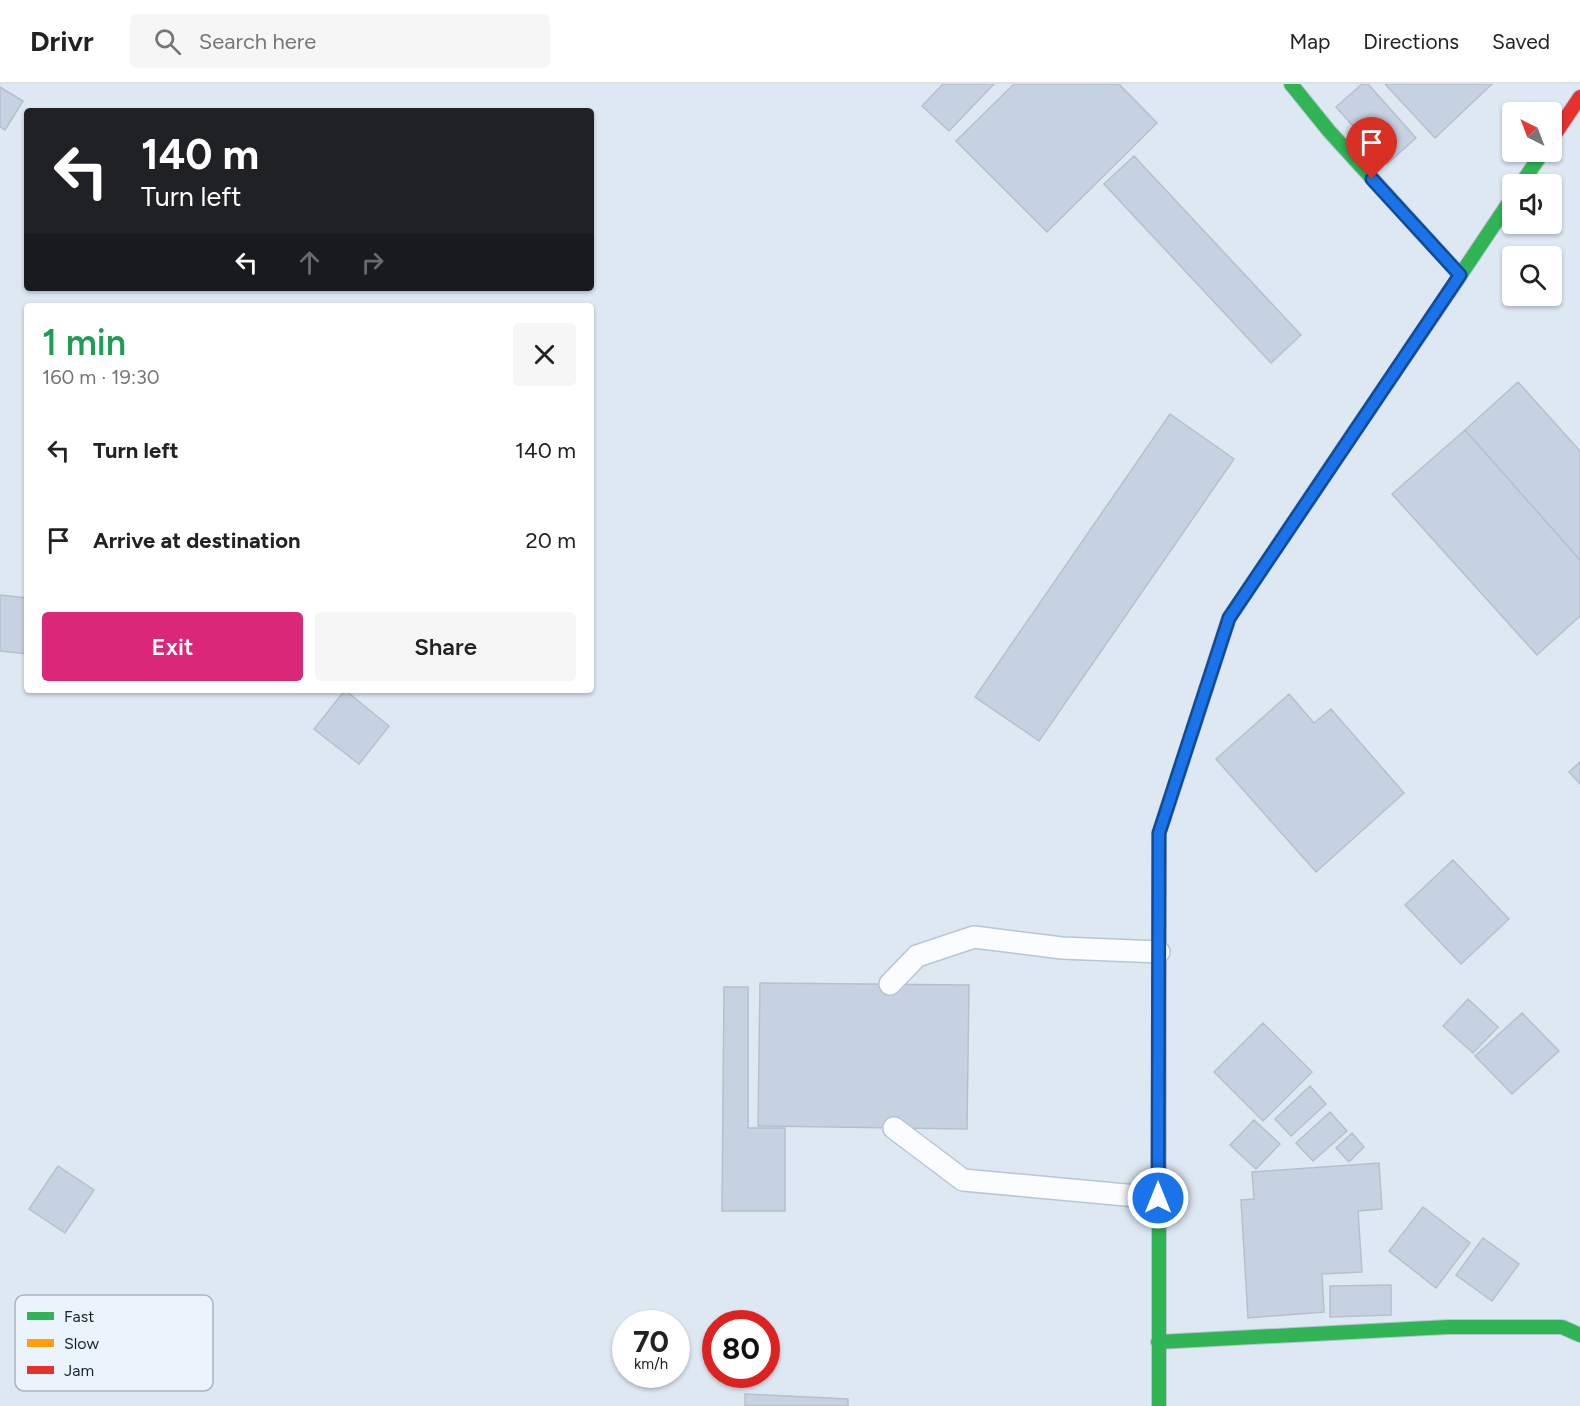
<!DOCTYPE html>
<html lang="en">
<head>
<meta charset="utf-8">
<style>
  :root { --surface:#fff; --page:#f6f6f6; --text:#222; --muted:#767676; --line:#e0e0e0; --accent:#db2777 }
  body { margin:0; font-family:Figtree,sans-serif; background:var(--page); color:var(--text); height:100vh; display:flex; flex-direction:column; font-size:22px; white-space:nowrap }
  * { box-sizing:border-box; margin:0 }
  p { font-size:20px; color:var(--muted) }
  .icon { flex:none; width:33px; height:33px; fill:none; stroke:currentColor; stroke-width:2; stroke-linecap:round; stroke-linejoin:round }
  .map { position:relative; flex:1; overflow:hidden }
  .sheet { position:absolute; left:24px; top:219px; width:570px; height:390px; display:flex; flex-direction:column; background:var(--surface); border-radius:6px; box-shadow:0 2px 4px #0004 }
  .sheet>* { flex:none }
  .top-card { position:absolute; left:24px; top:24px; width:570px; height:183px; border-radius:6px; box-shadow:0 2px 4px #0004; background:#202124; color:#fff; overflow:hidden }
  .needle { width:39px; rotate:318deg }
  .fabs { position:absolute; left:1502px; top:18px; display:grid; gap:12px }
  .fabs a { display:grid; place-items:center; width:60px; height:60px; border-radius:6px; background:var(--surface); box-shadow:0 2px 4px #0004; font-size:30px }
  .speed { position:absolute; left:612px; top:1226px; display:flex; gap:12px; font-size:30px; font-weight:700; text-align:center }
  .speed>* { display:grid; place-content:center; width:78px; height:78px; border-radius:50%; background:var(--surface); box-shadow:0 2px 4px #0004; line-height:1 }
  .speed small { font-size:15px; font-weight:400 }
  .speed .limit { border:9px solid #d22; background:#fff; color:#111 }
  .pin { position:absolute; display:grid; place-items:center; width:51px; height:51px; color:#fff; margin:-62px -26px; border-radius:50% 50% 50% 0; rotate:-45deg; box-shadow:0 0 6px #0007 }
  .pin .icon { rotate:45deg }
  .me { position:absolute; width:66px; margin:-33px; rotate:0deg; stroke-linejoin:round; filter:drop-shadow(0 0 4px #0008) }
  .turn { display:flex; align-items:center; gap:21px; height:126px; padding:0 18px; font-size:27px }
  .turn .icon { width:78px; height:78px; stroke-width:2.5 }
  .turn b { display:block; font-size:42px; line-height:51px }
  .lanes { display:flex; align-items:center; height:57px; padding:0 18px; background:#0003; justify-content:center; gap:30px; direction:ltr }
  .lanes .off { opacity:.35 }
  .round { display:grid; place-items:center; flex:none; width:63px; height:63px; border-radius:6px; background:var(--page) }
  .head { display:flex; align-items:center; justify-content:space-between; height:102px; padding:0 18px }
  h1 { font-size:36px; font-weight:600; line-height:45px; color:#1e9e55 }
  .cta { display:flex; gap:12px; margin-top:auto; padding:12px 18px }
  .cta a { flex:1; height:69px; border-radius:6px; background:var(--accent); color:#fff; font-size:24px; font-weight:600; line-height:69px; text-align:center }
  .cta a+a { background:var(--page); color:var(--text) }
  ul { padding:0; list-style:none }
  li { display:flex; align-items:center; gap:18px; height:90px; padding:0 18px }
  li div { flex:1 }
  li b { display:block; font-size:22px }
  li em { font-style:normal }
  header { display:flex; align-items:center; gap:36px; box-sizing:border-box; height:84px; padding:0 30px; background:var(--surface); border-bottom:2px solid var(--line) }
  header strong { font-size:28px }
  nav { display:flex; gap:33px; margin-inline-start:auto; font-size:21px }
  .search { width:420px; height:54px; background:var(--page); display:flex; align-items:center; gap:15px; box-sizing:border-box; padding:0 21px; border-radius:6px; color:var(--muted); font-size:22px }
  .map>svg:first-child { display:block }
  .building { fill:#c6d2e1; stroke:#b4c0ce; stroke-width:1.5 }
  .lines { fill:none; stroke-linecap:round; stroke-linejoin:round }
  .lane-casing { stroke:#b8c5d3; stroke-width:24 }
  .fast-casing { stroke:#b8c5d3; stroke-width:16 }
  .slow-casing { stroke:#b8c5d3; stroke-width:16 }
  .jam-casing { stroke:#b8c5d3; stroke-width:16 }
  .lane { stroke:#fafcfd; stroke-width:21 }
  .fast { stroke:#30b455; stroke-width:14 }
  .slow { stroke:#ff9f0a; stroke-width:14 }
  .jam { stroke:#e5322d; stroke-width:14 }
  .route-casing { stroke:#114b97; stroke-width:15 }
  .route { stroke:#1a73e8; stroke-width:10 }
  .key { fill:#ebf3fd; stroke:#aab5c1; stroke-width:1.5 }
  .key-label { font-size:16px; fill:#132335 }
</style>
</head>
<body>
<header>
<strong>Drivr</strong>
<div class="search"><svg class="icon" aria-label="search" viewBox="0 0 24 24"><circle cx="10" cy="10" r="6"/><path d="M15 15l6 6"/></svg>Search here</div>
<nav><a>Map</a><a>Directions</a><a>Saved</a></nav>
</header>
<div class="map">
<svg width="1580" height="1322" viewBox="0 0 1580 1322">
  <rect width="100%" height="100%" fill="#dee8f3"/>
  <path class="building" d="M943 0H994L949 47 922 22Z
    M1014 0H1119L1157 39 1047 148 956 57Z
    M1362 0H1368L1416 54 1387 80 1336 23Z
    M1385 0H1492L1435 54Z
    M0 3 23 17 5 46 0 43Z
    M1134 72 1301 251 1271 279 1104 100Z
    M1518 298 1580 367V476L1465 346Z
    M1170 330 1234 375 1039 657 975 613Z
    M1465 346 1580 476V532L1537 571 1392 410Z
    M0 511 27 514V570L0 567Z
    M345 606 389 642 359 680 314 645Z
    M1289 610 1314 639 1331 625 1404 709 1316 788 1216 675Z
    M1580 678V700L1569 688Z
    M1453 776 1509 835 1461 880 1405 821Z
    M760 899 969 901 967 1045 758 1042Z
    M724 903H748V1044H785V1127H722Z
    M1468 915 1498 943 1473 969 1443 942Z
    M1522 929 1559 967 1512 1010 1475 972Z
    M1263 939 1312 988 1263 1037 1214 988Z
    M1310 1002 1326 1020 1291 1052 1275 1035Z
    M1330 1028 1347 1047 1313 1077 1296 1059Z
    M1254 1036 1280 1060 1256 1085 1230 1061Z
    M1352 1049 1364 1063 1349 1078 1336 1064Z
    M1379 1079 1382 1125 1358 1127 1362 1188 1322 1190 1324 1228 1248 1234 1241 1116 1254 1115 1252 1088Z
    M58 1082 94 1106 65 1149 29 1125Z
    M1423 1123 1470 1159 1436 1204 1389 1167Z
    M1483 1154 1519 1180 1492 1217 1456 1191Z
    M1391 1201V1231L1330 1233V1202Z
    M745 1310 848 1315V1322H745Z"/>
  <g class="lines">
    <defs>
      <path id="lane" d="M890 900 917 872 974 853 1062 864 1159 868
        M894 1044 963 1096 1158 1114"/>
      <path id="fast" d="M1291 0 1329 47 1460 191
        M1521 100 1543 68
        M1449 208 1512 114
        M1159 983V1322
        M1158 1258 1448 1243H1562L1580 1251"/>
      <path id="slow" d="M1164 734 1229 534 1344 363"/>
      <path id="jam" d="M1551 56 1580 13
        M1344 363 1449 208
        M1159 983V749L1164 734"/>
    </defs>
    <use href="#lane" class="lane-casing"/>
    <use href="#fast" class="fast-casing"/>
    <use href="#slow" class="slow-casing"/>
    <use href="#jam" class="jam-casing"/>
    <use href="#lane" class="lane"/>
    <use href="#fast" class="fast"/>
    <use href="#slow" class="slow"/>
    <use href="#jam" class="jam"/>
  </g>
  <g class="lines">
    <defs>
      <path id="route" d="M1158 1114 1159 749 1229 534 1460 191 1372 95"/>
    </defs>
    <use href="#route" class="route-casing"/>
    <use href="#route" class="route"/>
  </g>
  <rect x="15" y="1211" width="198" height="96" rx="9" class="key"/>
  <rect x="27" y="1228" width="27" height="8" fill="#30b455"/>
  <rect x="27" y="1255" width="27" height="8" fill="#ff9f0a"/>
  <rect x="27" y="1282" width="27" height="8" fill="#e5322d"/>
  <g class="key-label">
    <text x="64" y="1238">Fast</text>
    <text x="64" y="1265">Slow</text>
    <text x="64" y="1292">Jam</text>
  </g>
</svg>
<div class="fabs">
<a><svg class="needle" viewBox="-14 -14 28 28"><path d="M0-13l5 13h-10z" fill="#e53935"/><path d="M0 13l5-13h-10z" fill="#767676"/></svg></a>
<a><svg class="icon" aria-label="sound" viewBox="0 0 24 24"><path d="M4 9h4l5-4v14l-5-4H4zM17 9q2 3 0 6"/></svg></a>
<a><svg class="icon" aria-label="search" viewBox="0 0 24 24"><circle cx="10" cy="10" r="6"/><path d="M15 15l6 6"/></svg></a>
</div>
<div class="speed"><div>70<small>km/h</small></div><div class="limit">80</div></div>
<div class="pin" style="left:1372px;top:95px;background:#d93025"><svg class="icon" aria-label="arrive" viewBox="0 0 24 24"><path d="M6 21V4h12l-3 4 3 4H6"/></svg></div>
<svg class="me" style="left:1158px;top:1114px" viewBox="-20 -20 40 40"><circle r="17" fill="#1a73e8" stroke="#fff" stroke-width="3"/><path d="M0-11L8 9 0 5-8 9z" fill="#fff"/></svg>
<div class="top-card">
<div class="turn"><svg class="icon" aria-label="left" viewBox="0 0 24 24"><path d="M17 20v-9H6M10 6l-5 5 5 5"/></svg><div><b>140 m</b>Turn left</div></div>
<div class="lanes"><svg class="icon" aria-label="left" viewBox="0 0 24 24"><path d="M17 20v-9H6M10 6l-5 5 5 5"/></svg><svg class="icon off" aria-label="ahead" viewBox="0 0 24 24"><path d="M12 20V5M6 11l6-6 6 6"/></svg><svg class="icon off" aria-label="right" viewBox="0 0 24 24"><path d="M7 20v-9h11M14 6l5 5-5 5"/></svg></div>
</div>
<section class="sheet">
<div class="head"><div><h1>1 min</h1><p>160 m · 19:30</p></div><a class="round"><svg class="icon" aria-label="close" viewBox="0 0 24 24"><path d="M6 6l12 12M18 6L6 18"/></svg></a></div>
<ul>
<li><svg class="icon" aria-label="left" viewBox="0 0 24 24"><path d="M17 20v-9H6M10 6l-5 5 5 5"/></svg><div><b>Turn left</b></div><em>140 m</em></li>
<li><svg class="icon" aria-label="arrive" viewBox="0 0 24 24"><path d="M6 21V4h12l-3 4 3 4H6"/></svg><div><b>Arrive at destination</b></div><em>20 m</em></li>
</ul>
<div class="cta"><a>Exit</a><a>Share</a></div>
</section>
</div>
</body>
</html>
